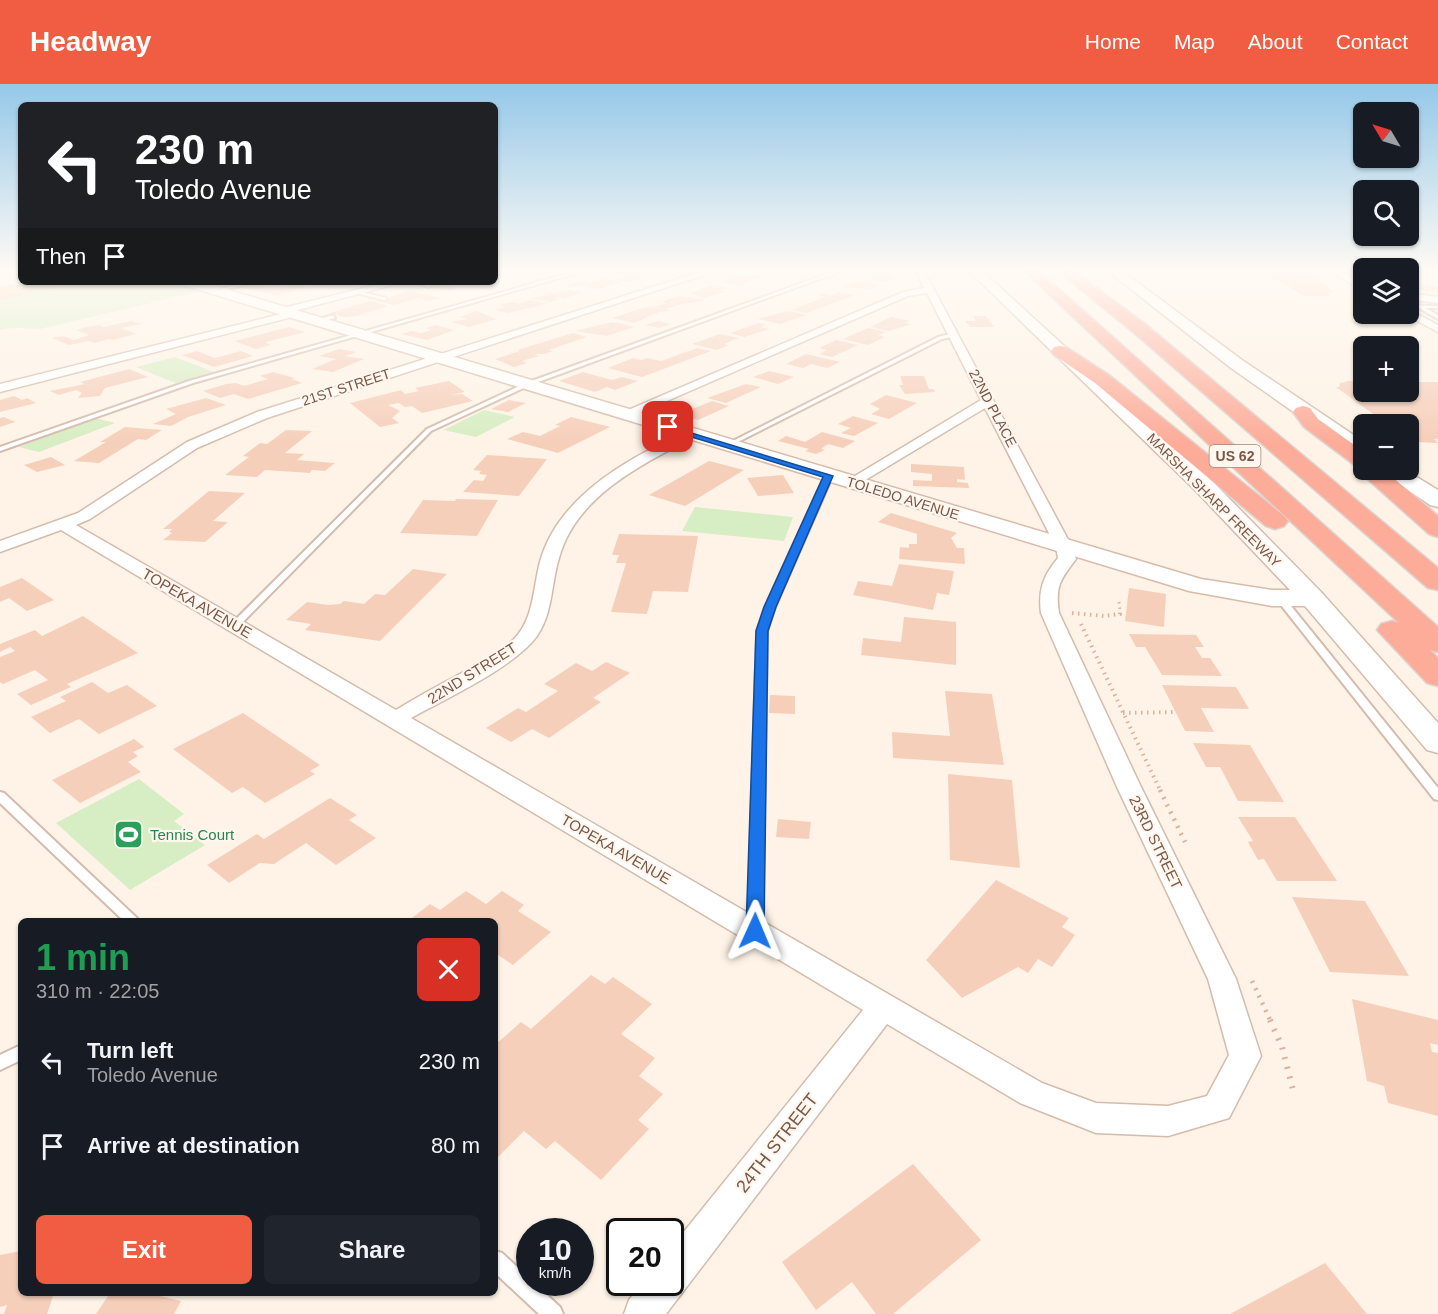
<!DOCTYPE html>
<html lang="en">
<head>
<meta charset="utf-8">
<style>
  :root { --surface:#171b24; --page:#20242c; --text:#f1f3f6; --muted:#9ea1a6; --accent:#f15d42 }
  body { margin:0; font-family:Arial,sans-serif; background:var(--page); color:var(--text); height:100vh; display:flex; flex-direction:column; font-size:22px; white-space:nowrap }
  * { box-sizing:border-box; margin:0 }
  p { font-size:20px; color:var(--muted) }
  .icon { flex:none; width:33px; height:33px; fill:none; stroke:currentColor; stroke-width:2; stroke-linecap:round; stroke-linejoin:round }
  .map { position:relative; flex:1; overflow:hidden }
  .drawer { position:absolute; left:18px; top:834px; width:480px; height:378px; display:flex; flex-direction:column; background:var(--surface); border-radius:9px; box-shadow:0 2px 4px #0004 }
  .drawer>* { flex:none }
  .hud { position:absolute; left:18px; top:18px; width:480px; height:183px; border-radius:9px; box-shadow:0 2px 4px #0004; background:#202124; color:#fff; overflow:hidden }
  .needle { width:39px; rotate:308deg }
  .fabs { position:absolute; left:1353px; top:18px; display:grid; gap:12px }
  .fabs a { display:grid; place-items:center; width:66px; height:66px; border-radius:9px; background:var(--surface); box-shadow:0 2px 4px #0004; font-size:30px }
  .speed { position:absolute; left:516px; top:1134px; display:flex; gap:12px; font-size:30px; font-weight:700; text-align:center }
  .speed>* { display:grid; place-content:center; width:78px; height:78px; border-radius:50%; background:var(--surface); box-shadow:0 2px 4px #0004; line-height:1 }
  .speed small { font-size:15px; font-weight:400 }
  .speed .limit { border:3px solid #111; border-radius:9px; background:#fff; color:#111 }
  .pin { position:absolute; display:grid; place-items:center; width:51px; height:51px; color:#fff; margin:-26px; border-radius:12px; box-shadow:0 3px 9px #0006 }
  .me { position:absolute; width:66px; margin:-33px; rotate:1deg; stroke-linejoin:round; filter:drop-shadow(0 0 4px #0008) }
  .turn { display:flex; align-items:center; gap:21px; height:126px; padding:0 18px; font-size:27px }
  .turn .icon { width:78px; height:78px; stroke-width:2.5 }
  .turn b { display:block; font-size:42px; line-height:51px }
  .then { display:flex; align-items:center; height:57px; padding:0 18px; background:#0003; gap:12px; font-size:22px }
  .round { display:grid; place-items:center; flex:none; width:63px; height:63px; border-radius:9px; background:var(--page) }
  .summary { display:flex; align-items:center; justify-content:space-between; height:102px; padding:0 18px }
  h1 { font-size:36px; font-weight:600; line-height:45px; color:#1e9e55 }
  .cta { display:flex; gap:12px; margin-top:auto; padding:12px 18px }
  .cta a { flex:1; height:69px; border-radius:9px; background:var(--accent); color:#fff; font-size:24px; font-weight:600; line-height:69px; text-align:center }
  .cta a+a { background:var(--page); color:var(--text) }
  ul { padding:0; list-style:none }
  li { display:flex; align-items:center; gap:18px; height:84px; padding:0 18px }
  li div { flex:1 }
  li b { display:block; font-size:22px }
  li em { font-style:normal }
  header { display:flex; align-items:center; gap:36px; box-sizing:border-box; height:84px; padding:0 30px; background:var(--accent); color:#fff }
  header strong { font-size:28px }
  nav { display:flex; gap:33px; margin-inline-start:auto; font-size:21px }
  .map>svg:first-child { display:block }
  .green { fill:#d7edc3 }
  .building { fill:#f6cfbb }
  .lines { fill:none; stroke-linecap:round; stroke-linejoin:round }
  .lane-casing { stroke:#d4bcad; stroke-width:4 }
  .street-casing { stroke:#d4bcad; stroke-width:3 }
  .secondary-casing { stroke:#d7bbaa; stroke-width:3 }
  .primary-casing { stroke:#dcd3cf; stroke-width:3 }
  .highway-casing { stroke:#dcd3cf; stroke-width:3 }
  .path-far4 { stroke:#dbb29e; stroke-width:1.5; stroke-dasharray:1 2; stroke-linecap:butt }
  .path-far3 { stroke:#dbb29e; stroke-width:3; stroke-dasharray:1.5 4; stroke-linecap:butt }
  .path-far2 { stroke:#dbb29e; stroke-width:4; stroke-dasharray:1.5 4.5; stroke-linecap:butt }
  .path-far1 { stroke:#dbb29e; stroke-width:4.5; stroke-dasharray:2 6; stroke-linecap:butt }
  .path { stroke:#dbb29e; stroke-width:6; stroke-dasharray:2 8; stroke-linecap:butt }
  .lane { fill:#fff; fill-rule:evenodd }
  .street { fill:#fff; fill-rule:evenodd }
  .secondary { fill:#fff; fill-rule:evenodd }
  .primary { fill:#ffd39c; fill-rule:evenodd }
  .highway { fill:#fdac99; fill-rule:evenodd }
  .route { fill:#1a73e8; stroke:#114b97; stroke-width:1.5 }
  .labels { text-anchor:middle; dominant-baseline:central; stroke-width:4.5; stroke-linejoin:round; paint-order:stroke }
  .far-street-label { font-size:14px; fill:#7a5748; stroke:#fff7ee }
  .shield { fill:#fff7ee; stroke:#a2877a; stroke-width:1.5 }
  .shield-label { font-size:14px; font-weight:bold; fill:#7a5748 }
  .street-label { font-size:15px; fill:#7a5748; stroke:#fff7ee }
  .leisure-label { font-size:15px; fill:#27864d; stroke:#fff7ee; text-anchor:start }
  .near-street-label { font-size:18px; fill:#7a5748; stroke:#fff7ee }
</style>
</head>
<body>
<header>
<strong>Headway</strong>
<nav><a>Home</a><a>Map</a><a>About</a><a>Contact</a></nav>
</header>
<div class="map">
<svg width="1438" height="1230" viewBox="0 0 1438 1230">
  <rect width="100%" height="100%" fill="#fef3e6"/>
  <path class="green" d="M80 198H174L202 207 40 245C25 245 14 243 0 246V214Z
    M175 273 214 288 175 299 136 283Z
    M484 326 515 333 476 353 444 346Z
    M95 334 115 339 39 368 19 363Z
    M695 423 793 433 784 457 682 447Z
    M139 695 184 730 174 737 205 761 130 806 56 739Z"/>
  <path class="building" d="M609 187H642L651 189 629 198 618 196 629 192Z
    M870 187H888L893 197H875L870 194 869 192H873Z
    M1168 187H1304L1313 193 1301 194 1316 195 1335 208H1327L1331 210 1328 211 1330 212H1304L1270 192 1173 191Z
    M1408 187H1438V193L1408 189Z
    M746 190 764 193 751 196H754L739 202 721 198Z
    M606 194 622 198 598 205 579 201 572 203 565 202 580 197 590 199Z
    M859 197 881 201 871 205 842 203Z
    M444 198H467V199L449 204 456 205 451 207 424 203Z
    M1408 198 1438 203V208L1408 204Z
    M256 201 276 205 295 201 307 204 276 211 243 204Z
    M713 201 727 204 720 206 725 208 704 214 690 209Z
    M569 206 582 208 564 215 557 213 554 214 559 215 550 218 532 214Z
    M408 207 415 208 440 214 429 217 418 214 394 221 380 217Z
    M839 208 855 211 807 229 791 226 825 213 818 210 826 209 830 212Z
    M679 212 705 216 679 221 665 225 670 227 659 228 634 239 612 234 649 222 655 223 667 219 661 218Z
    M529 216 547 220 508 229 495 226 505 223 499 221 511 218 520 220Z
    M370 217 388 222 356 232 343 233 330 229Z
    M477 227 496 235 469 243 451 238 468 235 460 233Z
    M787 227 807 231 780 240 758 235Z
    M973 232H986L994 243H970L965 237H976Z
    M891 233 910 237 905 239 912 240 889 247 870 243Z
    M131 237 142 240 121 244 136 250 113 256 109 255 95 259 89 257 69 261 52 254 63 252 74 256 89 251 76 246 83 245 81 244 99 241 104 243Z
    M658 237 671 240 659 244 645 241Z
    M613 238 634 243 607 252 575 247Z
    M758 239 766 241 760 243 770 245 744 253 730 249Z
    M435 241 454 246 427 256 401 250 412 247 421 249 432 246 425 244Z
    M289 243 305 248 266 258 270 261 256 265 234 257Z
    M868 244 886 248 878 251 885 253 868 261 843 255Z
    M573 249 587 253 549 266 553 267 546 270H535L539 272 522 277 527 279 514 283 495 275 520 267 517 266Z
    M720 250 739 254 724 260 729 261 717 266 692 260Z
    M836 256 858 261 832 273 819 270 827 266 819 264Z
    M697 264 711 267 642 293 608 284 633 274 641 276 648 274 661 277Z
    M339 265 356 268 345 272 364 275 333 288 312 285 336 275 319 272Z
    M197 267 215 274 241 267 253 272 214 283 182 271Z
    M806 270 840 278 827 284 811 280 803 284 786 280Z
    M129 285 148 293 105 304 100 312 78 314 82 309 76 306 59 311 50 307 85 300 80 298Z
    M769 287 794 293 778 300 753 293Z
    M273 288 295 294 292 295 302 299 248 315 234 310 220 314 203 307 226 300 236 299 244 302 268 295 260 292Z
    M583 288 612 296 622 293 638 297 615 306 607 303 595 308 559 297Z
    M900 292H924L929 305H934L935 308 905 310 899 301H903Z
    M449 297 465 308 451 311 462 310 473 317 422 329 412 322 405 323 399 319 388 321 400 327 392 334 399 339 380 343 350 319 401 306 405 310 419 307 415 304Z
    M1344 297H1364V308H1408V298H1438V355H1434L1438 359 1417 358 1408 354V340H1387L1336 303H1339L1340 299 1347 298Z
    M746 300 761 303 726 319 707 314Z
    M886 311 917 319 889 335 871 330 880 325 870 320Z
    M14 312 22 316 27 314 36 319 0 328V316Z
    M206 314 226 321 188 333 171 342 153 340 176 330 166 325Z
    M509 316 526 319 508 328 491 325Z
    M712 317 729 322 698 336 672 329 678 325 674 324 682 321 695 324Z
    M853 332 878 339 854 352 841 349 851 344 838 340Z
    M4 333 15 338 0 343V334Z
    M571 333 610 343 558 369 507 355 523 348 540 352 560 342 555 341Z
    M125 343 162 346 146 356 138 355 99 379 74 377 106 358H100Z
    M286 346 312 347 285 369 304 370 297 376 335 379 325 387 312 386 310 389 265 386 257 393 225 391 249 373 243 372 260 359 267 360Z
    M822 348 855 357 843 364 828 360 821 365 825 366 816 370 805 367 809 365 778 357 786 352 805 358Z
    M487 371 547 375 519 412 463 408 474 396 483 397 487 391 479 390 481 387 473 386Z
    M51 373 65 381 37 388 24 381Z
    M709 377 744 386 685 422 649 411Z
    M911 380 964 383 965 396 957 395V398L968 399 969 404 913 402V396L932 397V390L911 388Z
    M783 391 794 409 758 412 747 394Z
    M209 407 245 409 213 437 228 438 205 458 163 456 172 449 169 448 172 445H163Z
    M456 415 498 416 477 452 400 449 423 416 455 417Z
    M891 429 957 449 951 454 957 464H964L965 480 899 475 900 463 909 464V460H917V450L878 438Z
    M619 450 698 452 688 508 653 507 647 530 611 528 626 479H616L619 471H612Z
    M899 480 954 487 949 511 937 509 933 526 853 511 858 497 892 502Z
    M413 485 447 490 380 557 305 546 311 540 286 536 307 518 328 521 340 520 344 517 364 520 375 510 385 511Z
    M22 494 54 516 27 527 9 514 0 518V503Z
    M1129 504 1166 510 1164 543 1125 537Z
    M83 532 138 569 67 600 71 603 31 621 17 610 48 596 35 586 3 600 0 598V573L15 567 10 563 0 568V560L35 546 42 552Z
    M904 533 956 538V581L861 571 863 554 901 558Z
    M1129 550 1196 551 1204 563H1195L1202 574H1210L1222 592 1162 591 1145 563H1136Z
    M606 578 630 589 593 614 601 618 549 654 532 645 511 658 486 644 518 624 526 628 558 607 544 600 576 579 592 587Z
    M92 598 108 609 127 601 157 622 99 650 79 635 50 649 31 633 66 617 60 613Z
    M1162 601 1236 603 1249 625 1201 624 1214 648 1185 647Z
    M945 607 992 610 1004 681 893 674 892 648 950 652Z
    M770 611 795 612V630L769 629Z
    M243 629 320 681 310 687 315 690 265 719 243 703 232 709 173 665Z
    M134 655 144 663 133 668 138 672 128 678 141 688 80 719 52 696Z
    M1193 659 1250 661 1284 718 1238 717 1220 683H1206Z
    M948 690 1012 696 1020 784 950 776Z
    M330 714 357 731 349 736 376 754 336 781 306 759 274 780 260 779 229 799 207 781 257 750 264 755Z
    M1238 733H1295L1337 797H1277L1264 775 1258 776 1248 758 1253 757Z
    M778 735 811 738 809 755 776 753Z
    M996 796 1069 834 1062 843 1075 851 1052 883 1038 875 1028 889 1018 883 962 914 926 876Z
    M466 807 486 820 502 807 524 821 518 827 551 848 513 881 495 869V837H408L430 820 440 826Z
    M1292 813 1365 817 1409 892 1330 888Z
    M591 891 605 900 613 893 652 920 621 950 655 974 639 992 663 1010 638 1036 649 1045 601 1096 555 1057 546 1065 524 1047 495 1076V961L521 938 531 945Z
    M1352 915 1438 936V961L1430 959 1432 968 1438 969V1032L1388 1019 1384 1002 1367 997Z
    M913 1080 981 1156 893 1230H876L852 1198 816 1226 782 1178Z
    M21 1167V1209H54L47 1230H4L7 1221 0 1223V1171Z
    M1325 1179 1367 1230H1230Z
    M110 1209H147L181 1217 174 1230H96Z"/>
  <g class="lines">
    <defs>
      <path id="lane" d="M577 187H584L193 299 0 367V363L189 297Z
        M835 187H841L530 301 431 347 238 543 235 544 230 541 427 345 526 299Z
        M1351 187 1364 188V191L1351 188Z
        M1417 191 1421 192 1418 198 1408 197V195H1415Z
        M248 198H256L216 208 214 207Z
        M412 198H419L431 202 429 203Z
        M358 207 386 214V215L384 216 356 209Z
        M1408 221 1438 222V224H1425L1438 231V235L1419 224H1408Z
        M333 231 335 234 317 239 314 237Z
        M954 249 956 252 942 255 730 362 725 361 938 253Z
        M826 389 833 391 775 523 767 547 762 846 760 850 755 851 750 850 748 846 757 547 765 523Z
        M1280 511 1283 512 1438 704V716L1434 715 1277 516 1275 514Z
        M0 708 4 709 140 837H124L0 719Z
        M21 961V976L0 986V971Z
        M495 1167 502 1169 530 1195V1198H533L560 1223 563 1230H539L495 1189Z"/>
      <path id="street" d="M703 187H716L267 334 197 364 90 435 76 441 396 626C417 613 439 601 460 590 478 579 499 570 514 555 534 535 533 504 540 478 554 426 603 390 649 366 661 359 681 344 695 347L697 350 695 353C642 380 576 412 559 474 551 500 553 529 537 552 513 584 447 614 411 634L1042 999 1096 1019 1168 1022 1207 1012 1229 971 1208 895 1117 703 1041 529C1038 506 1043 492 1058 474L1056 463 985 324 857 401H847L845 398 981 316 927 209 908 212 630 333H620L619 330 903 208 924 204 916 187H924L1072 463 1076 475C1060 496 1055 502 1059 529L1141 703 1236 895 1261 972 1229 1034 1168 1052 1096 1049 1020 1019 887 940 666 1230H624L629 1216 643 1198H670V1165L863 926 61 446 0 468V457L78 429 187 358 257 328Z
        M1330 187H1340L1364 200V207Z
        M388 198H404L294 227 297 230 296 232 0 308V300L281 230 278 227 279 225Z
        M1408 209 1438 213V219L1408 215Z
        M1408 225 1438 241V248L1404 230H1408Z"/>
      <path id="secondary" d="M969 187H982L1211 396 1321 508 1438 639V669L1427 666 1305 522H1272L1189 507 183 201 181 198H202L1201 495 1272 506H1290L1195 406Z
        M1108 187H1122L1242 276 1364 358V373L1357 371 1325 350 1231 284Z
        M1382 386H1405L1438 406V423L1430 421 1385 390Z"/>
      <path id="primary" d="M33 198H63L56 202 0 214V204Z"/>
      <path id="highway" d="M1024 187H1039L1438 543V568L1430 566 1438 574V602L1427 599 1377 546 1381 540 1392 537 1399 539Z
        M1058 187H1074L1145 240 1438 484V506L1428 504 1133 248Z
        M1060 262 1066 263 1109 291 1284 432 1288 437 1284 442 1275 445 1266 442 1095 299 1054 271 1051 267 1054 263Z
        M1303 322 1310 324 1318 335 1364 368V386H1384L1438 432V453L1429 450 1363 391 1360 385 1304 343 1293 328 1296 324Z"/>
    </defs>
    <use href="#lane" class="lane-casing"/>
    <use href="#street" class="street-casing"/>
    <use href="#secondary" class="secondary-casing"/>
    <use href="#primary" class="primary-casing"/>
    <use href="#highway" class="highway-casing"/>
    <path class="path-far4" d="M725 190 739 193"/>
    <path class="path-far3" d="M1119 518 1120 527"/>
    <path class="path-far2" d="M1072 529 1104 532 1120 530V526
      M1081 540 1161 708
      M1123 629 1175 628"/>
    <path class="path-far1" d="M1160 706 1185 758
      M1252 897 1271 938"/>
    <path class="path" d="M1270 936 1282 963 1293 1006"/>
    <use href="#lane" class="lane"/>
    <use href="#street" class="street"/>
    <use href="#secondary" class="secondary"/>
    <use href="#primary" class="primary"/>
    <use href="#highway" class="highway"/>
  </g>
  <linearGradient id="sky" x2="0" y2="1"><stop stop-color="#95c8e9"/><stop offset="0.52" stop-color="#fffaf4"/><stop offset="1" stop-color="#fffaf4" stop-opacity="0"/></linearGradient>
  <rect width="1438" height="359" fill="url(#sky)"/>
  <path class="route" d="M665 341 833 392 776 523 768 547 764 847 761 851 755 853 749 851 746 847 756 547 764 523 823 393 665 345Z"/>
  <defs>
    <symbol id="stadium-square" viewBox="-11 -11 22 22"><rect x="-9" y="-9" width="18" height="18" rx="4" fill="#2e9e5b" stroke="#fff7ee"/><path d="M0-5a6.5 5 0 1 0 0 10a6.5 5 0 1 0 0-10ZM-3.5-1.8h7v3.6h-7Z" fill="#fff"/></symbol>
  </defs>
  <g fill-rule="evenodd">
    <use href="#stadium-square" x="112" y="734" width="33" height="33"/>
  </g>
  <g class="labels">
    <g class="far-street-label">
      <text transform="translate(346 303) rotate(-18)">21ST STREET</text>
      <text transform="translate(993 324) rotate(62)">22ND PLACE</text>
      <text transform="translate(903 414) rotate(17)">TOLEDO AVENUE</text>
      <text transform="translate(1214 416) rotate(45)">MARSHA SHARP FREEWAY</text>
    </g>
    <rect class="shield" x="1209.5" y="361" width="51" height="22" rx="4.5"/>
    <g class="shield-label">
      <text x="1235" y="372">US 62</text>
    </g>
    <g class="street-label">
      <text transform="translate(197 519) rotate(30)">TOPEKA AVENUE</text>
      <text transform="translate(472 589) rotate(-32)">22ND STREET</text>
      <text transform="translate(1156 758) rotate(64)">23RD STREET</text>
      <text transform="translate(616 765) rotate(30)">TOPEKA AVENUE</text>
    </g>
    <g class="leisure-label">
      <text x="150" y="750">Tennis Court</text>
    </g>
    <g class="near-street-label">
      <text transform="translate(777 1059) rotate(-52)">24TH STREET</text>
    </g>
  </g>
</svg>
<div class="fabs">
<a><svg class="needle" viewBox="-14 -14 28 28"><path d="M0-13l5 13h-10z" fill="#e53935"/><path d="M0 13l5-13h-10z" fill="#9ea1a6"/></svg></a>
<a><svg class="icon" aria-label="search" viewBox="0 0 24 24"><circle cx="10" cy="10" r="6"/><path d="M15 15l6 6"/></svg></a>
<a><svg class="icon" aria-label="layers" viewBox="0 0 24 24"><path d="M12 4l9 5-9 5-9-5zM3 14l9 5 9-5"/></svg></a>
<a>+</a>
<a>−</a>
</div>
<div class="speed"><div>10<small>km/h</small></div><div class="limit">20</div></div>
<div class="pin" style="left:668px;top:343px;background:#d93025"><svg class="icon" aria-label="arrive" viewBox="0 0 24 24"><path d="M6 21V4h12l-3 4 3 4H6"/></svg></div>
<svg class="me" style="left:755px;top:847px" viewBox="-20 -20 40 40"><path d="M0-17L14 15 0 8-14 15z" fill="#1a73e8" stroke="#fff" stroke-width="4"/></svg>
<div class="hud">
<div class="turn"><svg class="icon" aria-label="left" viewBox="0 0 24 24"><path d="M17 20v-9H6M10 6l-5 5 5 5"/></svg><div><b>230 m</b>Toledo Avenue</div></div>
<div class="then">Then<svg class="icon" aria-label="arrive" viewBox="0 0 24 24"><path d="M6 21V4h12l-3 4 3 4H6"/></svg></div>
</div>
<section class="drawer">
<div class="summary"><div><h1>1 min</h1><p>310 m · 22:05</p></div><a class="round" style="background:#d93025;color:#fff"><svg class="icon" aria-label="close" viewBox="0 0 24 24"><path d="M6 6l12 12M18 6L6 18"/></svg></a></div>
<ul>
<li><svg class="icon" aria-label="left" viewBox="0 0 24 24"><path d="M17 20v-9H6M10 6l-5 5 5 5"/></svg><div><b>Turn left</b><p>Toledo Avenue</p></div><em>230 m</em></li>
<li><svg class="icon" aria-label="arrive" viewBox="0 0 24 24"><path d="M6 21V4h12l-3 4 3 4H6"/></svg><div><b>Arrive at destination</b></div><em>80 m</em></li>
</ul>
<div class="cta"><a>Exit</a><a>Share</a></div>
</section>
</div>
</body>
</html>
